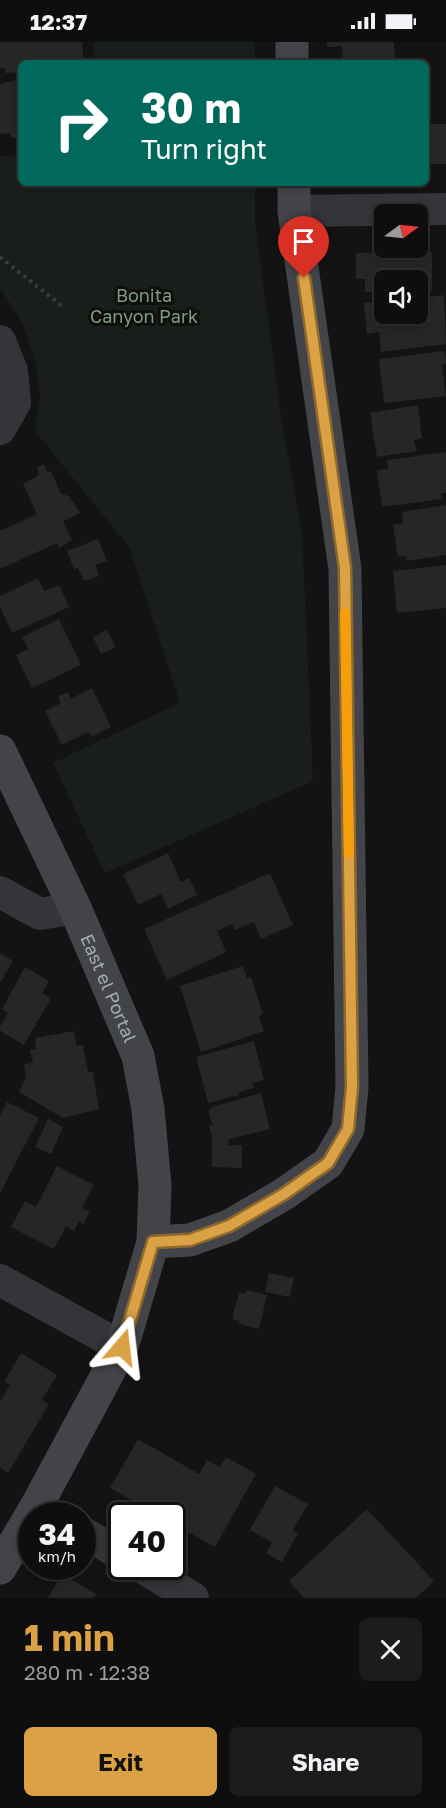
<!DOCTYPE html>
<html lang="en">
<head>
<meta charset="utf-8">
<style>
  :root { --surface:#0e0e0f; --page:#1c1c1d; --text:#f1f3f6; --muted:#9b9c9e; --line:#2e2e2f; --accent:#dba145 }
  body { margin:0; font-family:"Golos Text",sans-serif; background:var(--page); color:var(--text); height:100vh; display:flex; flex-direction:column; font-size:22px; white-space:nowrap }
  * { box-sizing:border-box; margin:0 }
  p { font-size:20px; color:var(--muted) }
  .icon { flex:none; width:33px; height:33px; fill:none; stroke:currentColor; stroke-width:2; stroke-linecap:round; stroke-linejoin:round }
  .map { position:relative; height:1556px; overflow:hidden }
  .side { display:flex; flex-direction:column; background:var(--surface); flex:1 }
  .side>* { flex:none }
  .guide { position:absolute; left:18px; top:18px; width:411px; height:126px; border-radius:9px; box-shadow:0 3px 9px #0003,0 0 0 2px var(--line); background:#00695c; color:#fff; overflow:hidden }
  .needle { width:39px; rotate:75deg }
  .buttons { position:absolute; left:374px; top:162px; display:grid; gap:12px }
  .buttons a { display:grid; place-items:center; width:54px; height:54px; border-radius:9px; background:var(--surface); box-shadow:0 3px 9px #0003,0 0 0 2px var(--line); font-size:30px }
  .speed { position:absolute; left:18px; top:1460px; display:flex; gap:12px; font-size:30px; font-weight:700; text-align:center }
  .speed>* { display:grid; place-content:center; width:78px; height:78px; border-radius:50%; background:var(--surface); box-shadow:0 3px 9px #0003,0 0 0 2px var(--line); line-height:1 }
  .speed small { font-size:15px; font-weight:400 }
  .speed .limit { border:3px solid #111; border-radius:9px; background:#fff; color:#111 }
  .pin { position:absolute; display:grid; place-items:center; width:51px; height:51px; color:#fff; margin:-62px -26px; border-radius:50% 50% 50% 0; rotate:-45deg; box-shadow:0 0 6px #0007 }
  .pin .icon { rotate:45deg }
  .me { position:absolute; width:66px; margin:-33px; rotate:17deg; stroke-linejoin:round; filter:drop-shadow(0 0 4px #0008) }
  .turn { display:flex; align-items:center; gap:21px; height:126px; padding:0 24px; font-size:27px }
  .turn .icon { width:78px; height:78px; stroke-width:2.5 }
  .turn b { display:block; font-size:42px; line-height:51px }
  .round { display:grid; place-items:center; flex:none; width:63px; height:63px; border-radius:9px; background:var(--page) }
  .head { display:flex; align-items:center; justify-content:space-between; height:102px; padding:0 24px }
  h1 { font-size:36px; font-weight:700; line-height:45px; color:var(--accent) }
  .button { display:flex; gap:12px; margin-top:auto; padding:12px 24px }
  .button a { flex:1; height:69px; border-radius:9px; background:var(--accent); color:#111; font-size:24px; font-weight:700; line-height:69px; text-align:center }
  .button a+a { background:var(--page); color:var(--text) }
  .status { display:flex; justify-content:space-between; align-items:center; height:42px; padding:0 30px; background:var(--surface); direction:ltr }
  .status svg { height:16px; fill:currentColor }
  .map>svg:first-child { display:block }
  .green { fill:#1a1e1a }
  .building { fill:#262628 }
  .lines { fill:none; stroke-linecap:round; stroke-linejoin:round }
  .path { stroke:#3b3c40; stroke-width:4; stroke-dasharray:3 4.5; stroke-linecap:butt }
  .street { stroke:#343539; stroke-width:32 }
  .secondary { stroke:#434449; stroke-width:33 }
  .route-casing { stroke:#8e692d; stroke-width:15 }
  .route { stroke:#dba145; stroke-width:10 }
  .slow { stroke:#f59e0b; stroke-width:10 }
  .labels { text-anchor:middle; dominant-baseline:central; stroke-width:6; stroke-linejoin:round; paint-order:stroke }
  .park-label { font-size:18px; fill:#7f9c80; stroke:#0e0e0f }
  .street-label { font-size:18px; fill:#a6abb3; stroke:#0e0e0f }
</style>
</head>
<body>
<div class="status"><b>12:37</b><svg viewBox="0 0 49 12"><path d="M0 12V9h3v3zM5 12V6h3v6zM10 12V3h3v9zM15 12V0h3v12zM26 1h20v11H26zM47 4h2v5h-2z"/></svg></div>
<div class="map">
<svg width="446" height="1556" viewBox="0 0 446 1556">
  <rect width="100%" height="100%" fill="#131314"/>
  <path class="green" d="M93 0H255V21H95Z
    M21 113V141H255V181L283 388 302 489 313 739 105 831 53 721 180 661 129 505 35 389 40 352 35 318 22 280 0 246V114Z"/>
  <path class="building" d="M0 0H82L84 21H21V30L5 31V26L0 27Z
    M327 0H394L395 18H343L342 4 327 5Z
    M21 37V96H11L10 91 0 92V42Z
    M426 82H446V122H426Z
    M432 210V249H417V238H384V250H365V237H356V211Z
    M444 253 446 302 381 310 379 290 367 292 364 261 384 259V272H393L394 282 422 278 420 256Z
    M445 309 446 322 442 323 446 354 384 361 379 317Z
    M418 363 422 396 414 398 417 409 377 415 370 371Z
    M446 410V451H441V457L382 465 377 428 388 427 387 418Z
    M44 422 47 430 51 429 61 452 69 454 80 471 63 479 72 498 59 506 57 501 0 527V489L37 472 23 442 39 433 37 426Z
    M446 463V513L406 519V514L398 515 393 483 403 481 402 470Z
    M98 497 107 519 95 523 99 534 84 539 78 526 74 527 67 509Z
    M446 523V566L397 571 393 529Z
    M38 536 44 549 59 543 69 565 12 591 0 565V554Z
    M59 577 81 623 32 646 16 613 28 607 22 595Z
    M107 588 116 605 101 612 93 595Z
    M92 646 111 685 91 695 89 690 62 703 45 669 61 661 58 654 68 650 71 657Z
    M168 811 181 840 189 836 197 853 168 867 161 852 138 863 123 832Z
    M270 831 293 883 261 897 254 880 235 888 232 882 217 889 226 910 167 938 144 887Z
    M0 911 13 919 0 941Z
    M243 924 247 936 251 935 263 972 259 974 264 989 201 1010 180 944Z
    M25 925 49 939 42 951 51 956 24 1003 0 989V985L8 971 2 967Z
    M74 989 77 1004 83 1003 88 1030H93L99 1067 63 1076 19 1050 26 1035 24 1022 33 1021 30 1008 36 1007 35 996Z
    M254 999 264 1038 252 1041 254 1046 239 1050V1053L208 1061 196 1015Z
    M261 1051 270 1087 229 1097 228 1103H242V1126L212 1125V1093L209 1084 213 1083 208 1070 212 1065Z
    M7 1060 39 1076 0 1151V1073Z
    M48 1077 63 1085 51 1112 35 1105Z
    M57 1124 94 1143 82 1166 90 1170 83 1182 79 1179 74 1189 66 1184 54 1207 11 1185 25 1159 36 1165Z
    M269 1231 294 1236 290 1255 265 1250Z
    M247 1248 267 1253 259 1287 239 1282 240 1279 232 1277 239 1250 246 1252Z
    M21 1311 57 1333 42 1358 49 1362 8 1431 0 1426V1360L10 1343 4 1340Z
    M138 1397 199 1432 207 1418 220 1425 226 1415 256 1432 215 1505 172 1481V1473H158L110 1446Z
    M275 1444 308 1462 293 1488 298 1491 282 1520 266 1511 272 1500 250 1488Z
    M367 1467 434 1539 416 1556H304L289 1539Z
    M62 1532 96 1552 94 1556H48Z"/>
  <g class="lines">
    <path class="path" d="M0 215 63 265"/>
    <path class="street" d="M294 169 446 167
      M0 299 12 329 15 361 0 387
      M0 850 40 872 75 866
      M0 1238 122 1305
      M82 1490 122 1513
      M140 1524 193 1556"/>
    <g class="secondary">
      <path d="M292 0V21"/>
      <path id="s1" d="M0 709 75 866 138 1014 148 1067 155 1144 153 1200"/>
      <path d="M0 1526 36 1465 122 1305 153 1200 190 1198 229 1184 284 1152 328 1121 348 1087 352 1045 345 527 294 169V141"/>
    </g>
  </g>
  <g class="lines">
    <defs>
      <path id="route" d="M122 1305 153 1200 190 1198 229 1184 284 1152 328 1121 348 1087 352 1045 345 526 304 236"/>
    </defs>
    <use href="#route" class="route-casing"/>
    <use href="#route" class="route"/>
    <path class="slow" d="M345 571 349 811"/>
  </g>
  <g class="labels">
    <g class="park-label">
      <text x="144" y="253">Bonita<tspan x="144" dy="21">Canyon Park</tspan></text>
    </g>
    <g class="street-label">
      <text stroke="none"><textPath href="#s1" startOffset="261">East el Portal</textPath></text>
    </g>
  </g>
</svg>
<div class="buttons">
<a><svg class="needle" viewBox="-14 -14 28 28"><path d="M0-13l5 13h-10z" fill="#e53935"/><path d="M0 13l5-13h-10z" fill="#9b9c9e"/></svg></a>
<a><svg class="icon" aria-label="sound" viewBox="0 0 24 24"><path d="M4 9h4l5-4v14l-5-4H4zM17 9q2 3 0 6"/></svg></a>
</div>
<div class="speed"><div>34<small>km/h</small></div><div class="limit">40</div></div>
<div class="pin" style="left:304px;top:236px;background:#d93025"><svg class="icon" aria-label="arrive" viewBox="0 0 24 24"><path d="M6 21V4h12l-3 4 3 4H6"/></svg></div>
<svg class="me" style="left:122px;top:1305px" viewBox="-20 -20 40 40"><path d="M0-17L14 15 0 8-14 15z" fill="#dba145" stroke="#fff" stroke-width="4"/></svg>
<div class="guide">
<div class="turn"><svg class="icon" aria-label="right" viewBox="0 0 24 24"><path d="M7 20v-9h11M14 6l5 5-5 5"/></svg><div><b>30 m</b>Turn right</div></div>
</div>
</div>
<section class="side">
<div class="head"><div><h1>1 min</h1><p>280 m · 12:38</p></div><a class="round"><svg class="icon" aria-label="close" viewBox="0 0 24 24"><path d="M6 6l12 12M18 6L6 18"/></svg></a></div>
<div class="button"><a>Exit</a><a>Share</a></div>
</section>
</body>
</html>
